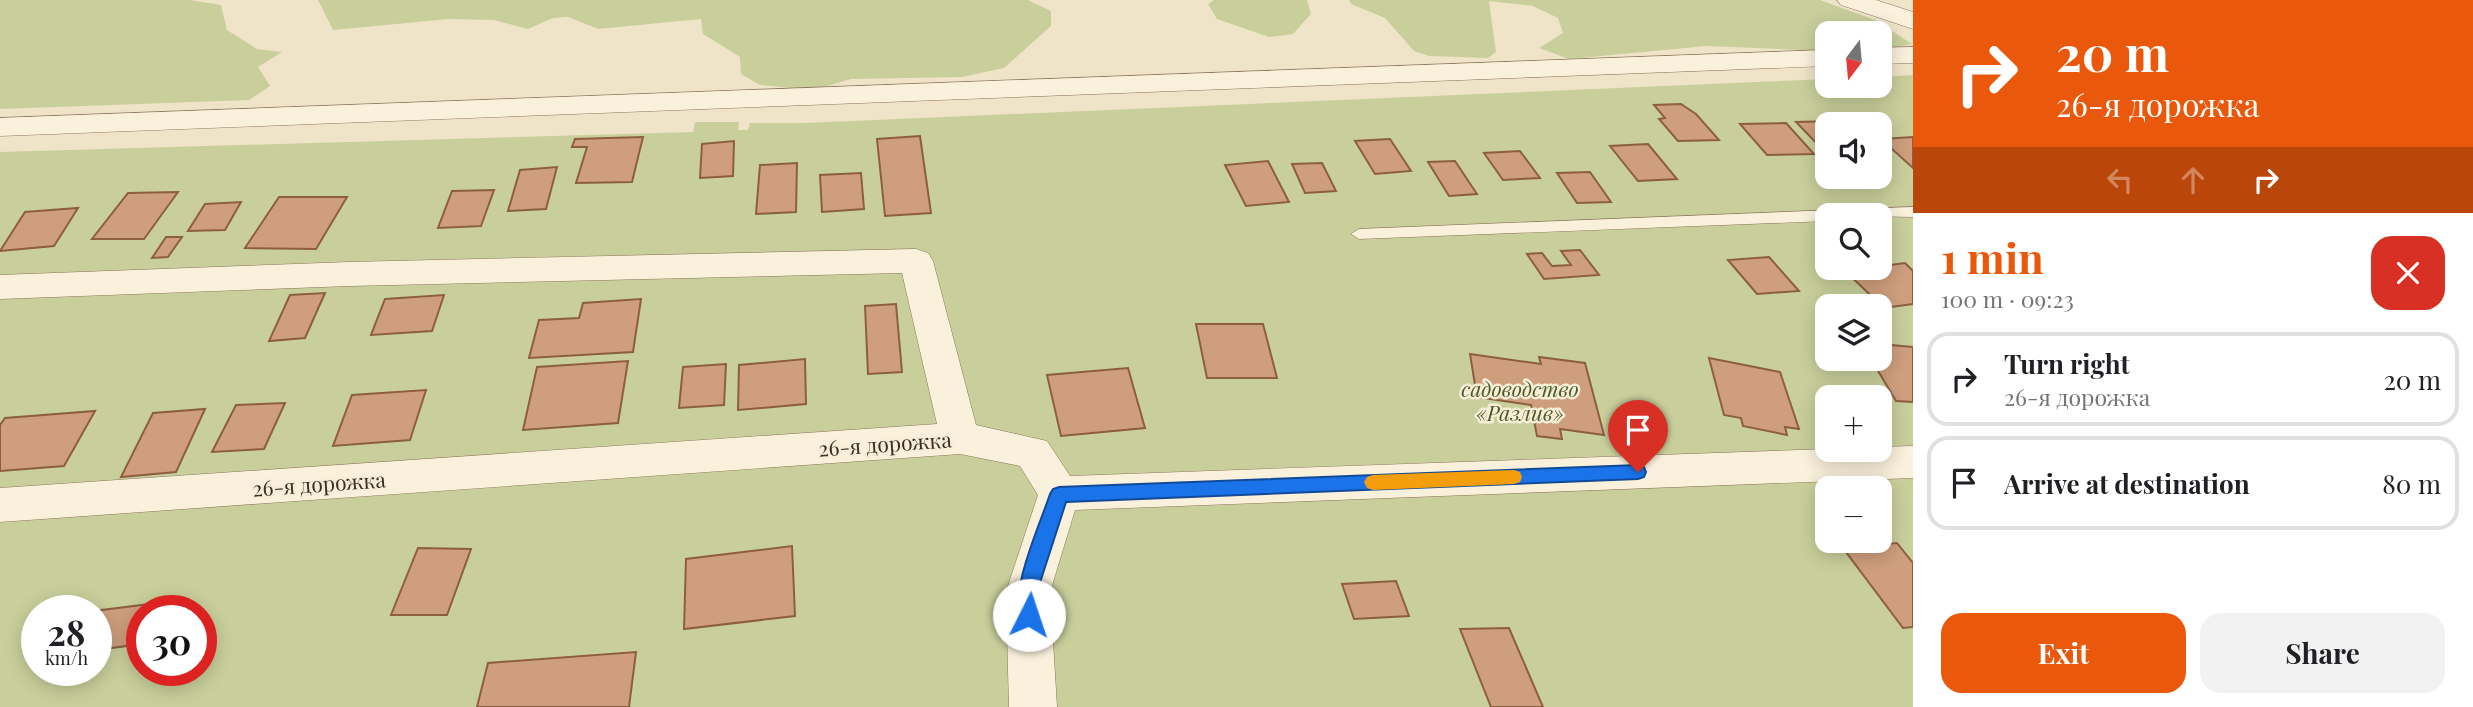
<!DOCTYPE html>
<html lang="en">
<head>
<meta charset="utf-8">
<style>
  :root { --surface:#fff; --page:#f2f2f2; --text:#202124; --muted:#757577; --line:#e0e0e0; --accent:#ea580c }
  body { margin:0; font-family:"Playfair Display",serif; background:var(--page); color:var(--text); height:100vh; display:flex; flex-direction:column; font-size:26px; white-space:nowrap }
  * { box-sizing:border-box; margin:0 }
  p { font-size:23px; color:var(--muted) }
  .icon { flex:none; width:38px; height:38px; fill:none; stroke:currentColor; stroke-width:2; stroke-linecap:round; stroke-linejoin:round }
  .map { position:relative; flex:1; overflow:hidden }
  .details { display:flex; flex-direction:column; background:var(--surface); width:560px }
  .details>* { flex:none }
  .banner { background:#ea580c; color:#fff; overflow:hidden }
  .needle { width:46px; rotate:196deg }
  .controls { position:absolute; left:1815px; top:21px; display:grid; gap:14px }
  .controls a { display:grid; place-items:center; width:77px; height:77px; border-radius:14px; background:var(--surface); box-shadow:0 4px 18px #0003; font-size:35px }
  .speed { position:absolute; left:21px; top:595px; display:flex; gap:14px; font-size:35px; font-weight:700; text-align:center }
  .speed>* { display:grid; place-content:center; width:91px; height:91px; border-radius:50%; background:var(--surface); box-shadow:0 4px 18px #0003; line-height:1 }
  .speed small { font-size:18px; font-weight:400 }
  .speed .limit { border:10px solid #d22; background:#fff; color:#111 }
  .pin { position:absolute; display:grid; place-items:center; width:60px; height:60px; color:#fff; margin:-72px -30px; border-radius:50% 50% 50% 0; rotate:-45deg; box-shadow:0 0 7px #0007 }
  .pin .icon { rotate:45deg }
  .me { position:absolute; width:77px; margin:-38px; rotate:4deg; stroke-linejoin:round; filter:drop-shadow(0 0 5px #0008) }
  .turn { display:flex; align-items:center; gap:24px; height:147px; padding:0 28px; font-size:32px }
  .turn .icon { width:91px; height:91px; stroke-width:2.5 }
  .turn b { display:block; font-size:49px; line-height:60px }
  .lanes { display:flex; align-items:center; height:66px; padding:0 28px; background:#0003; justify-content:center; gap:35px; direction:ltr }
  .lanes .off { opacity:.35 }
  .round { display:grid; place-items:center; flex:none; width:74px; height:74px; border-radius:21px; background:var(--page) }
  .head { display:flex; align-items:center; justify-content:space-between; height:119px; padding:0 28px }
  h1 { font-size:42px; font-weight:700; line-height:52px; color:var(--accent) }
  .action { display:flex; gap:14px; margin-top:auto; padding:14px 28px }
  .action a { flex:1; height:80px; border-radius:21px; background:var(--accent); color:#fff; font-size:28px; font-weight:700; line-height:80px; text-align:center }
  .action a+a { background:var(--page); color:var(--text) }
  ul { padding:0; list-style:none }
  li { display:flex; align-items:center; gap:21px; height:94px; margin:0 14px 10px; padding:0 14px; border:4px solid var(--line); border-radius:21px }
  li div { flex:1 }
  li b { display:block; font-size:26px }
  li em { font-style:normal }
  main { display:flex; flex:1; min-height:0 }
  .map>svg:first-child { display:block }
  .green { fill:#c9cf9b; fill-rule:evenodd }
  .building { fill:#cf9f7d; stroke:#8d5f41; stroke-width:2 }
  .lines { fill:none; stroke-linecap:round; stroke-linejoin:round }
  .service-casing { stroke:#8d765c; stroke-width:1 }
  .minor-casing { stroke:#8d765c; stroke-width:1 }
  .service { fill:#faf1dc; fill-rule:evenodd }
  .minor { fill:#faf1dc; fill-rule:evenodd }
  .route { fill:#1a73e8; stroke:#114b97; stroke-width:2 }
  .slow { fill:#f59e0b }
  .labels { text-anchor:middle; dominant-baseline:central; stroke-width:5; stroke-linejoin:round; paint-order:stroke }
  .park-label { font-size:21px; font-style:italic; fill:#4d5a26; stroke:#f7eed8 }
  .street-label { font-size:21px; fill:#3d2e20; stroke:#f7eed8 }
</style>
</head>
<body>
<main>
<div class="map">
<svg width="1913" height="707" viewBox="0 0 1913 707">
  <rect width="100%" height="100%" fill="#f0e4c8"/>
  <path class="green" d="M0 0H190L221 5 227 30 257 49 282 52 258 67 270 86 249 100 0 109Z
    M318 0H1028L1051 11V26L1004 68 962 77 851 79 814 90 760 85 741 74 740 57 703 34 701 19 598 29 568 17 553 18 528 29 494 20 449 19 333 30Z
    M1214 0H1307L1311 14 1293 34 1269 37 1217 19 1208 4Z
    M1349 0H1820L1875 20 1912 44 1880 50V33H1827V51L1707 46 1569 59 1539 48 1563 33 1558 18 1533 6 1489 1 1496 52 1488 58 1429 56 1414 51 1385 18 1351 4Z
    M1913 75V707H0V152L693 132 695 122H739L738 130H748L750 123H806L1827 79V86H1880V77ZM1827 124H1880V177H1827ZM1827 215H1880V268H1827ZM1827 306H1880V359H1827ZM1827 397H1880V450H1827ZM1827 488H1880V541H1827ZM37 611H96V670H37ZM142 611H201V670H142Z"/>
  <path class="building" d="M1681 104 1696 114 1719 140 1678 141 1659 119 1665 118 1654 105Z
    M1838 121 1842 124H1827V154L1796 122Z
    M1786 123 1814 154 1767 155 1740 124Z
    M920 136 931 213 885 216 877 139Z
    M643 137 632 182 576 183 587 147H572L575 139Z
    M1913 137V168L1881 139Z
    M1390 139 1411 171 1375 174 1355 141Z
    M734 141 733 176 700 178 702 144Z
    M1648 144 1677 179 1638 181 1610 146Z
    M1520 151 1540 178 1503 180 1484 153Z
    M1268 161 1289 202 1246 206 1225 165Z
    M1455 161 1477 194 1449 196 1428 162Z
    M797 163 796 212 756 214 760 165Z
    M1322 163 1336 191 1305 193 1292 164Z
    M557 167 546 209 508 211 520 170Z
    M1590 172 1611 202 1577 203 1557 173Z
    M861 173 864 209 822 212 820 175Z
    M494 190 481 226 438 228 452 191Z
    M178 192 144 239H92L128 193Z
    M279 197H347L316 249 245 248Z
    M241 202 225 230 188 231 205 204Z
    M78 208 54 246 0 251 25 212Z
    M166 237H182L168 257 152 258Z
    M1580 250 1599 275 1544 279 1527 254 1542 253 1552 266 1571 265 1561 251Z
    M1769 257 1799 291 1757 294 1728 260Z
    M1905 263 1913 271V304L1884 308 1845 271Z
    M325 293 305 338 269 341 290 295Z
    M444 295 432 331 371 335 385 299Z
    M641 299 633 352 529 358 539 320 579 318 583 303Z
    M896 304 902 372 868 374 865 306Z
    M1196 324H1263L1277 378H1207Z
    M1880 344 1913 347V402L1896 401 1871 359H1880Z
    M1470 354 1541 364 1539 357 1585 363 1604 435 1560 429 1562 439 1537 436 1531 405 1477 397Z
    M1709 358 1780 372 1799 429 1785 427 1787 435 1743 426 1741 418 1724 415Z
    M805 359 806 404 738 410 739 365Z
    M628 361 618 423 523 430 537 367Z
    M726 364 724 405 679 408 683 367Z
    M1128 368 1145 428 1061 436 1047 375Z
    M426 390 410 440 333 446 352 395Z
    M285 403 264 449 212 452 236 405Z
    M205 409 176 472 121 477 153 413Z
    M95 411 64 466 0 471V425L5 418Z
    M1897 543 1913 563V627L1903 628 1843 548Z
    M792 546 795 616 684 629 686 559Z
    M418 548 471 549 447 615H391Z
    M1396 581 1409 616 1354 619 1342 584Z
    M150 604 148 611H142V625L134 645 96 650 94 611Z
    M1509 628 1543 707H1491L1460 629Z
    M636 652 629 707H477L488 663Z"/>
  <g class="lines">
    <defs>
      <path id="service" d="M1913 207V217L1827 215V221L1359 239 1351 234 1359 229Z"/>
      <path id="minor" d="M1837 0H1876L1913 12V29L1841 5Z
        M1913 47V63L1880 64V48Z
        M1827 50V66L0 136V118Z
        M916 249 928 253 933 261 976 425 1047 441 1070 476 1827 449 1880 450V447L1913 446V478L1075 510 1050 592 1057 707H1009L1006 592 1038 495 1020 466 960 454 0 522V488L937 424 902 273 349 286 0 299V275L349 262Z"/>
    </defs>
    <use href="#service" class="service-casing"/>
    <use href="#minor" class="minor-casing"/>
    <use href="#service" class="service"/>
    <use href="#minor" class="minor"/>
  </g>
  <path class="route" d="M1638 465 1644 467 1646 472 1644 477 1638 479 1066 502 1037 592 1038 615 1036 621 1029 624 1022 621C1008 592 1040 525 1050 494L1053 489 1059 487Z"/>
  <path class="slow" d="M1514 470 1520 472 1522 477 1520 482 1514 484 1373 490 1367 488 1364 482 1367 477 1373 475Z"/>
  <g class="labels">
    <g class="park-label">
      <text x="1520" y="388">садоводство<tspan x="1520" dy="24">«Разлив»</tspan></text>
    </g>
    <g class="street-label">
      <text transform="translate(885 443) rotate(-4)">26-я дорожка</text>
      <text transform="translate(319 483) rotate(-4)">26-я дорожка</text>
    </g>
  </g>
</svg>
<div class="controls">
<a><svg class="needle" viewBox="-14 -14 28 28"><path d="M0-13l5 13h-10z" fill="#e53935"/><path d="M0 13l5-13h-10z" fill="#757577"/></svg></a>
<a><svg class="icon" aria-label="sound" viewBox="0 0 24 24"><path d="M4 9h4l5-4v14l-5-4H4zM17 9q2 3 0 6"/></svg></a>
<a><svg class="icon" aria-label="search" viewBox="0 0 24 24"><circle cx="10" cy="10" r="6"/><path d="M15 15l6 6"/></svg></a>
<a><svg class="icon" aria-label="layers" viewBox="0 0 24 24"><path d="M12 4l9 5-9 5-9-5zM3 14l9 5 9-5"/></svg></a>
<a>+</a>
<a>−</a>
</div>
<div class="speed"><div>28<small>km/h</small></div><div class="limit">30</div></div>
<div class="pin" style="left:1638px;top:472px;background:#d93025"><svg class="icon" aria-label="arrive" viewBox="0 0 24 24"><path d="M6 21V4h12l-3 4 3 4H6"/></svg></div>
<svg class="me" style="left:1029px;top:615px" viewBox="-20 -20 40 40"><circle r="19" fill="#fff"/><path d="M0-13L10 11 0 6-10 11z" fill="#1a73e8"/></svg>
</div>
<section class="details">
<div class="banner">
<div class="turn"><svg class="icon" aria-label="right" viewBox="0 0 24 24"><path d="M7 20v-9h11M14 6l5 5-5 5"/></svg><div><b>20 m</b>26-я дорожка</div></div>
<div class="lanes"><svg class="icon off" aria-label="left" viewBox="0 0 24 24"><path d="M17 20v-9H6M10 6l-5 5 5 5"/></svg><svg class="icon off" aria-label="ahead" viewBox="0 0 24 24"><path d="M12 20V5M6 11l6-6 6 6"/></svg><svg class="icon" aria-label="right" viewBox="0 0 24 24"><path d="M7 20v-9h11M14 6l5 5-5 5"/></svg></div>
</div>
<div class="head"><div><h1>1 min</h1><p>100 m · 09:23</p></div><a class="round" style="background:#d93025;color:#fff"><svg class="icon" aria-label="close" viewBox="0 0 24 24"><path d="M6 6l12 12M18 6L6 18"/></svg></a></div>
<ul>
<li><svg class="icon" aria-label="right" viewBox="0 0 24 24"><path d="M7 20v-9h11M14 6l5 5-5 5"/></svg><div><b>Turn right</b><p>26-я дорожка</p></div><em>20 m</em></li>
<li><svg class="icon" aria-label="arrive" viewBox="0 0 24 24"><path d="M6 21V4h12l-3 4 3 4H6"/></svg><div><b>Arrive at destination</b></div><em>80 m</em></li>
</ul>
<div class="action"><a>Exit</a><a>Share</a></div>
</section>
</main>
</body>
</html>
